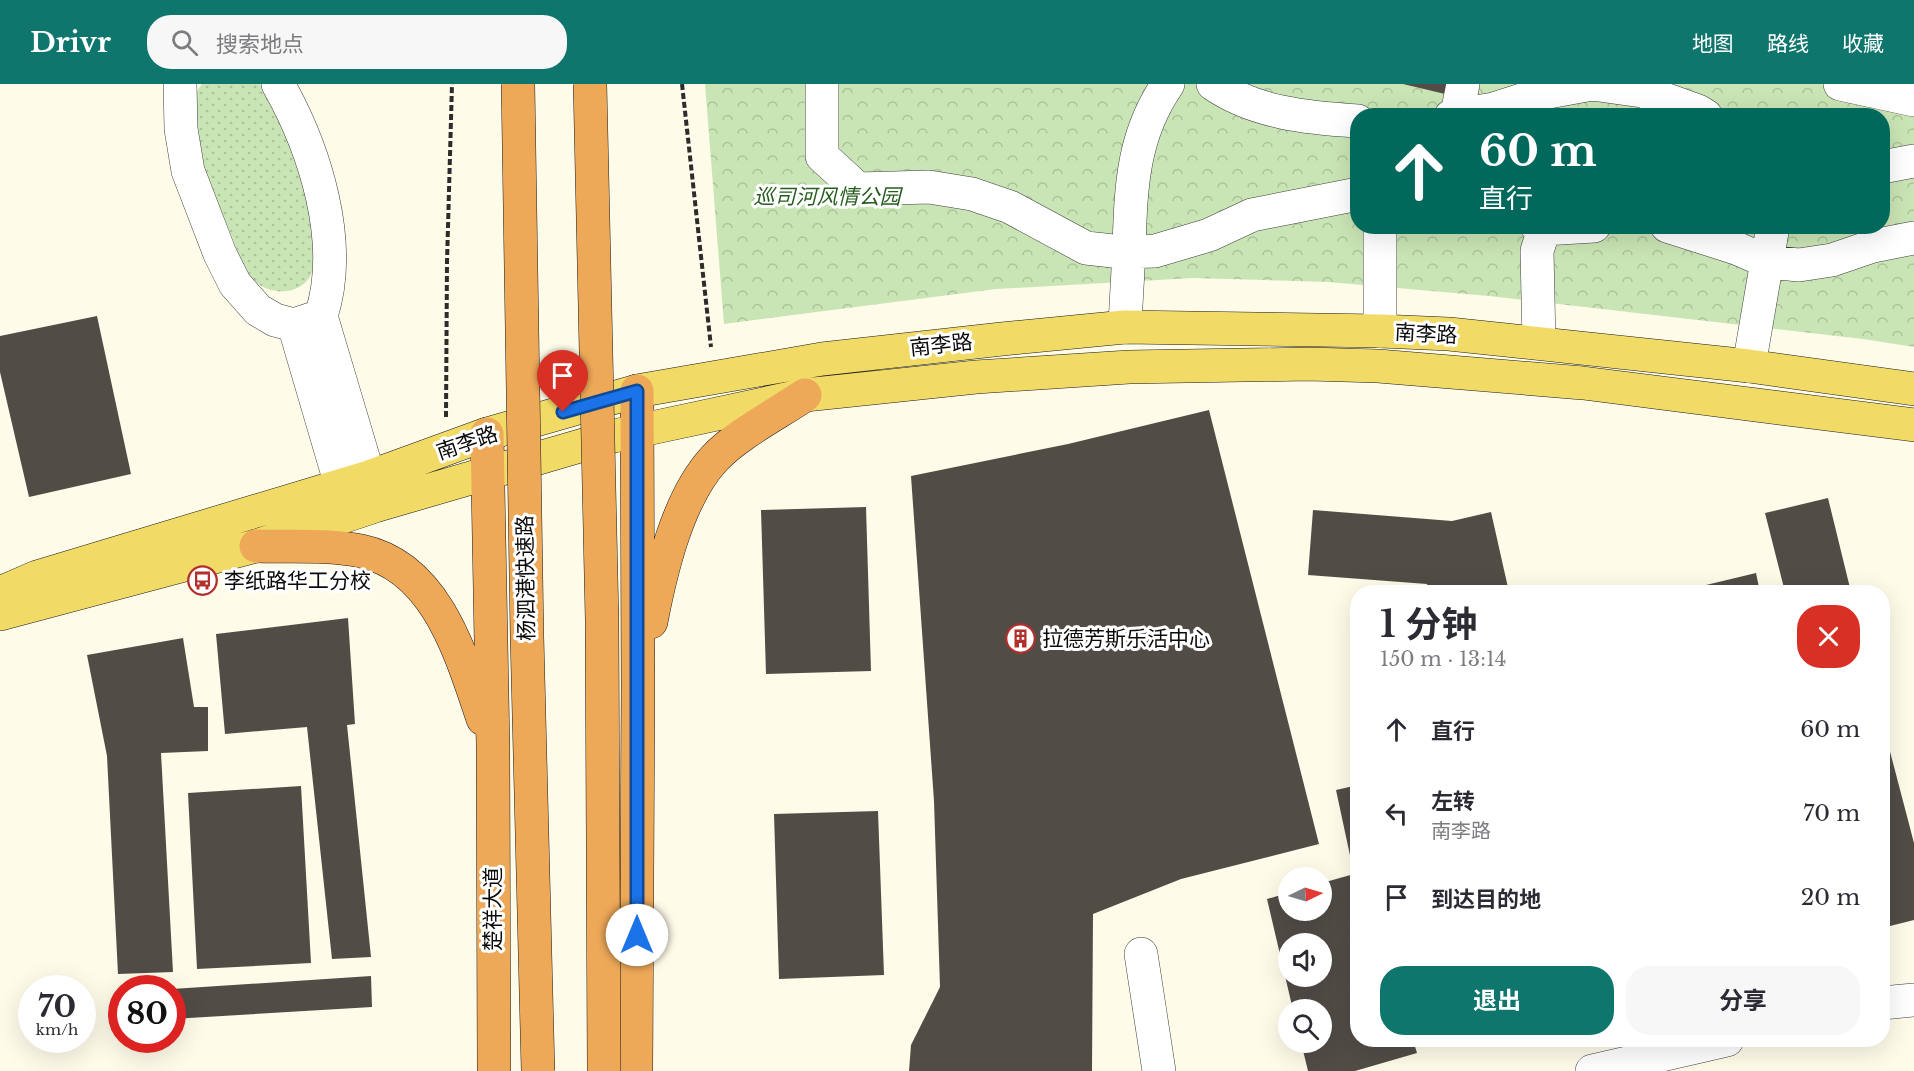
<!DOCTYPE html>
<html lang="zh">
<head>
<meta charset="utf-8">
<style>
  :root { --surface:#fff; --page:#f7f7f7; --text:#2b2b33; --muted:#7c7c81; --accent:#0f766e }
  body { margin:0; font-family:"Libre Baskerville","Noto Sans SC",serif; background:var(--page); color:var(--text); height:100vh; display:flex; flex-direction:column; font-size:22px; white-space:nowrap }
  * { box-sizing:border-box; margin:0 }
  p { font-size:20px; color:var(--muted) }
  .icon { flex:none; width:33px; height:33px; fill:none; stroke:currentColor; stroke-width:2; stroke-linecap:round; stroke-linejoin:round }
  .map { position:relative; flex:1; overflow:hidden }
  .details { position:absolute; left:1350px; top:501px; width:540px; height:462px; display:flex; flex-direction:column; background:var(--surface); border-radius:24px; box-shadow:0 6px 24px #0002 }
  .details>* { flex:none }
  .banner { position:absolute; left:1350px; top:24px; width:540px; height:126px; border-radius:24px; box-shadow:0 6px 24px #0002; background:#00695c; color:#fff; overflow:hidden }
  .needle { width:39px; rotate:85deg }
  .controls { position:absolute; left:1278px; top:783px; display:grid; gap:12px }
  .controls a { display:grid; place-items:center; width:54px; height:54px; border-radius:50%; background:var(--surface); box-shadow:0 6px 24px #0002; font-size:30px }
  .speed { position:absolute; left:18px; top:891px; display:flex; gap:12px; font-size:30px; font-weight:700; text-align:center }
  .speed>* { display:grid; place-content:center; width:78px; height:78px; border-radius:50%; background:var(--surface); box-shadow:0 6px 24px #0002; line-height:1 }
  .speed small { font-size:15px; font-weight:400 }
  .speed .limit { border:9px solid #d22; background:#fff; color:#111 }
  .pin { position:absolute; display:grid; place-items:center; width:51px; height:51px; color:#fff; margin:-62px -26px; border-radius:50% 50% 50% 0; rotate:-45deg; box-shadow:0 0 6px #0007 }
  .pin .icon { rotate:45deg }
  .me { position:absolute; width:66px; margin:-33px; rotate:0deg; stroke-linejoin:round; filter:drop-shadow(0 0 4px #0008) }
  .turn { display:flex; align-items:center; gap:21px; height:126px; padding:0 30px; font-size:27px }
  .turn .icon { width:78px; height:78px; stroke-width:2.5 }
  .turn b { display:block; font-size:42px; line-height:51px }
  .round { display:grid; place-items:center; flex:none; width:63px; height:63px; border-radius:24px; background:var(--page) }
  .overview { display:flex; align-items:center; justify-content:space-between; height:102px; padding:0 30px }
  h1 { font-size:36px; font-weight:700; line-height:45px }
  .action { display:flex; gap:12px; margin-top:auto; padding:12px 30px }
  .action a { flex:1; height:69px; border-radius:24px; background:var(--accent); color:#fff; font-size:24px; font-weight:700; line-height:69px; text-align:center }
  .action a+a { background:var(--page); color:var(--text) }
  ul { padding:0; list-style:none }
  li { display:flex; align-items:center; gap:18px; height:84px; padding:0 30px }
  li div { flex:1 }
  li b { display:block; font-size:22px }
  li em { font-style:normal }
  header { display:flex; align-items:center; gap:36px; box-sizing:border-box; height:84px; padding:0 30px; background:var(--accent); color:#fff }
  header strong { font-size:28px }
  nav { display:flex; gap:33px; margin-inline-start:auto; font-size:21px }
  .search { width:420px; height:54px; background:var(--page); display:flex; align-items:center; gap:15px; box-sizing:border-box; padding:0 21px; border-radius:24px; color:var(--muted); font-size:22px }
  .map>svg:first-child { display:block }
  .grass { fill:url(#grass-dots) }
  .park { fill:url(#park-crowns); fill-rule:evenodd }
  .building { fill:#524c47; fill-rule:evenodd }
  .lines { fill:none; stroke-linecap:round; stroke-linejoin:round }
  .minor-casing { stroke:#3d3d3d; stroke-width:34 }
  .major-casing { stroke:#1b1b1b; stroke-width:34 }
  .highway-casing { stroke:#1b1b1b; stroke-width:34 }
  .path { stroke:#2c2c2c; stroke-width:4; stroke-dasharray:6 3; stroke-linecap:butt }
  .minor { stroke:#fff; stroke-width:33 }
  .major { stroke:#f1da65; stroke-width:33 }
  .highway { stroke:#eda858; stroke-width:33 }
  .highway-bridge-casing { stroke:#1b1b1b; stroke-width:34; stroke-linecap:butt }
  .highway-bridge { stroke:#eda858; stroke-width:33 }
  .route-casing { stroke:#114b97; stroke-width:15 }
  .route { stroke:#1a73e8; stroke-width:10 }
  .labels { text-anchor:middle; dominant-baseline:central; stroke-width:6; stroke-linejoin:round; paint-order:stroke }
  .park-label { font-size:21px; font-style:italic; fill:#275d1f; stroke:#fff }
  .street-label { font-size:21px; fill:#0a0a0a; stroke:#fff }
  .poi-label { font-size:21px; fill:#0a0a0a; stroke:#fff; text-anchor:start }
</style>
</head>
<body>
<header>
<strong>Drivr</strong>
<div class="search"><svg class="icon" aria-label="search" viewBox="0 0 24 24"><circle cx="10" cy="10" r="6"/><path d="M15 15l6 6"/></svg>搜索地点</div>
<nav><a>地图</a><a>路线</a><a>收藏</a></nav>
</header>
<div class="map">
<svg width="1914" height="987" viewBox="0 0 1914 987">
  <defs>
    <pattern id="grass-dots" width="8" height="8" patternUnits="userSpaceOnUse" patternTransform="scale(1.5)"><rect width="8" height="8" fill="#cae5b5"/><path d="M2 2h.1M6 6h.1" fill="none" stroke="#acc39a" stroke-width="1.8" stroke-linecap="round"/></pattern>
    <pattern id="park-crowns" width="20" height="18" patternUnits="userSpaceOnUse" patternTransform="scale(1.5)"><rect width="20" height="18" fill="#cae5b5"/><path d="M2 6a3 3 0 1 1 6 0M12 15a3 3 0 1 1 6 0" fill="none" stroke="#acc39a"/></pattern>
  </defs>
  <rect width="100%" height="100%" fill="#fefbe9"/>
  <path class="grass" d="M202 0H260L267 9C282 44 350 185 295 205 282 210 266 207 256 198 243 187 237 166 231 150 217 119 175 29 202 0Z"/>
  <path class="park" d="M705 0H1840L1914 16V263L1863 255 1489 212 1328 198 1193 194 996 205 724 240ZM1358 32H1882V142H1358Z"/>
  <path class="building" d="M1403 0H1447L1445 10Z
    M97 232 131 390 29 413 0 288V252Z
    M1209 326 1319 760 1181 795 1093 830 1092 987H909L911 961 940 903 934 717 911 392 1068 360Z
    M1828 414 1851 508H1785L1765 429Z
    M866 423 871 587 766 590 761 426Z
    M1313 426 1452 437 1491 428 1509 508H1429L1427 500 1308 491Z
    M1756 489 1760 508H1677Z
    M348 534 355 640 347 641 371 873 332 875 307 643 225 650 216 550Z
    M183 554 194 623H208V667L161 669 173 888 118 890 107 672 87 571Z
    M1882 637 1914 759V836L1882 844Z
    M1358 701V956H1413L1417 969 1355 987H1308L1301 958H1322V926H1293L1267 815 1288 809V826H1322V799L1354 790 1336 706ZM1288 860H1322V892H1288Z
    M301 702 311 879 197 885 188 709Z
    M878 727 884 891 779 895 774 730Z
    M371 892 372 923 172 935V905Z"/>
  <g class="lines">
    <defs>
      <path id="minor" d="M180 0 181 45 188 87 220 170 235 200 258 226 275 236 294 241 321 232
        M278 0C315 65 345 159 321 232L369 393
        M822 0V72L858 105 929 103 972 110 1010 123 1086 164 1122 168 1155 167 1209 151 1252 131 1358 110
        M1213 0C1255 29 1308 34 1358 37
        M1840 0 1914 16
        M1457 30 1463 0
        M1451 32 1494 25 1543 9 1592 0 1642 7 1698 27 1706 32
        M1882 83 1914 77
        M1537 142 1544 145 1594 142
        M1667 142 1736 164 1768 178 1799 181 1832 176 1873 162 1914 154
        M294 241 341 401
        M1125 243C1126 217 1128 191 1129 164 1131 104 1132 52 1168 0
        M1380 247V142
        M1539 259 1537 167 1544 145
        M1749 282 1773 142
        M1141 870 1159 987
        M1882 919 1914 916
        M1592 987 1727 956"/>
      <path id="major" d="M0 509 37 493 369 393 487 350 637 307 822 275 1002 255 1125 243 1380 247 1449 250 1749 282 1914 305
        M0 530 256 462 375 422 614 352 805 311 976 293 1129 283 1308 280 1378 282 1583 299 1914 341"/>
      <path id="highway" d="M487 350 493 662 494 987
        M256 462C290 463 327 460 361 467 437 483 461 571 483 635
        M651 538C661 486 678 414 714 375 736 351 777 330 805 311
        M636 987 638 601 637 307"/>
    </defs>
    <use href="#minor" class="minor-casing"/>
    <use href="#major" class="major-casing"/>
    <use href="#highway" class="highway-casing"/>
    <path class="path" d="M682 0 711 263
      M446 333 447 178 452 0"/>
    <use href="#minor" class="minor"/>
    <use href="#major" class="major"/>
    <use href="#highway" class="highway"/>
    <defs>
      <path id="highway-bridge" d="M518 0 527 552 538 987
        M590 0 602 536 604 987"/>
    </defs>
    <use href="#highway-bridge" class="highway-bridge-casing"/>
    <use href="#highway-bridge" class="highway-bridge"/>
  </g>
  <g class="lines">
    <defs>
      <path id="route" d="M563 328 637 307V851"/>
    </defs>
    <use href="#route" class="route-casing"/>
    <use href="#route" class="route"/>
  </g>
  <defs>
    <symbol id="bus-ring" viewBox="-11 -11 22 22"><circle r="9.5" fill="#fff" stroke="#b22f2b" stroke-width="1.5"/><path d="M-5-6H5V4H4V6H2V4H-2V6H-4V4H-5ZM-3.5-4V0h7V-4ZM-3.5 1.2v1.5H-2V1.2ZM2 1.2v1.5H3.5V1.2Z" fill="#b22f2b"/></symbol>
    <symbol id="building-ring" viewBox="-11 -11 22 22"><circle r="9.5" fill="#fff" stroke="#b22f2b" stroke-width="1.5"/><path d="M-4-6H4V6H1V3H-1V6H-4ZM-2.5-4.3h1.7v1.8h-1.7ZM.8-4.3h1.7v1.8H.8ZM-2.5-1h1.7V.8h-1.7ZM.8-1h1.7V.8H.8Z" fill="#b22f2b"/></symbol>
  </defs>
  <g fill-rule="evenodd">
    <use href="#bus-ring" x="186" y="480" width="33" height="33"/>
    <use href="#building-ring" x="1004" y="538" width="33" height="33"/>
  </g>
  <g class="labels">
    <g class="park-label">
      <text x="827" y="113">巡司河风情公园</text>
    </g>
    <g class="street-label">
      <text transform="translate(1426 250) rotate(3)">南李路</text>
      <text transform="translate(941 261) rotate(-6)">南李路</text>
      <text transform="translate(467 359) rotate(-19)">南李路</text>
      <text transform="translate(526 494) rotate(-91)">杨泗港快速路</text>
      <text transform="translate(493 825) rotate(-90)">楚祥大道</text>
    </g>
    <g class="poi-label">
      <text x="224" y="497">李纸路华工分校</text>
      <text x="1042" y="555">拉德芳斯乐活中心</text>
    </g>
  </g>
</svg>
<div class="controls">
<a><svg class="needle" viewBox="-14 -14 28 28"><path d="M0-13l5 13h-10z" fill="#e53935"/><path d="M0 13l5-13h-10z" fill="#7c7c81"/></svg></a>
<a><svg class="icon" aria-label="sound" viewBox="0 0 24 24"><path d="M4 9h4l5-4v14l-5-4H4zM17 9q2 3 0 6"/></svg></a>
<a><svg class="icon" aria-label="search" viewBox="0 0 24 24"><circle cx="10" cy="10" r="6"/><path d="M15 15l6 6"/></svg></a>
</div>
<div class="speed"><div>70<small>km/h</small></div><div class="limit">80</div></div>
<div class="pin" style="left:563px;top:328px;background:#d93025"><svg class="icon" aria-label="arrive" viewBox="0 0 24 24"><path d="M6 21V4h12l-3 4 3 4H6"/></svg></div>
<svg class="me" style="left:637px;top:851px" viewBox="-20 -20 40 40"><circle r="19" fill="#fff"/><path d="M0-13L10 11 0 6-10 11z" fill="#1a73e8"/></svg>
<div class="banner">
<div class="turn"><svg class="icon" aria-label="ahead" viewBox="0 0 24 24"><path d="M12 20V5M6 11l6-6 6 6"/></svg><div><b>60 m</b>直行</div></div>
</div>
<section class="details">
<div class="overview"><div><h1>1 分钟</h1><p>150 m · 13:14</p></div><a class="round" style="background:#d93025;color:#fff"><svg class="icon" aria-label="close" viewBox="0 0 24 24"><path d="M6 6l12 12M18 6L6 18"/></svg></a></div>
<ul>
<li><svg class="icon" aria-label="ahead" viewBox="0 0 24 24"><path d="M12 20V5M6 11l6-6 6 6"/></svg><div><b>直行</b></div><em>60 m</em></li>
<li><svg class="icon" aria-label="left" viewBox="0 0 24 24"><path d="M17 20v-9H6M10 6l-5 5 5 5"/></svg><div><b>左转</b><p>南李路</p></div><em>70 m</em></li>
<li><svg class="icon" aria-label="arrive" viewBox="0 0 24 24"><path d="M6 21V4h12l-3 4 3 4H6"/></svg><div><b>到达目的地</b></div><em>20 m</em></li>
</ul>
<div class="action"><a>退出</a><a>分享</a></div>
</section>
</div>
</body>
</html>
